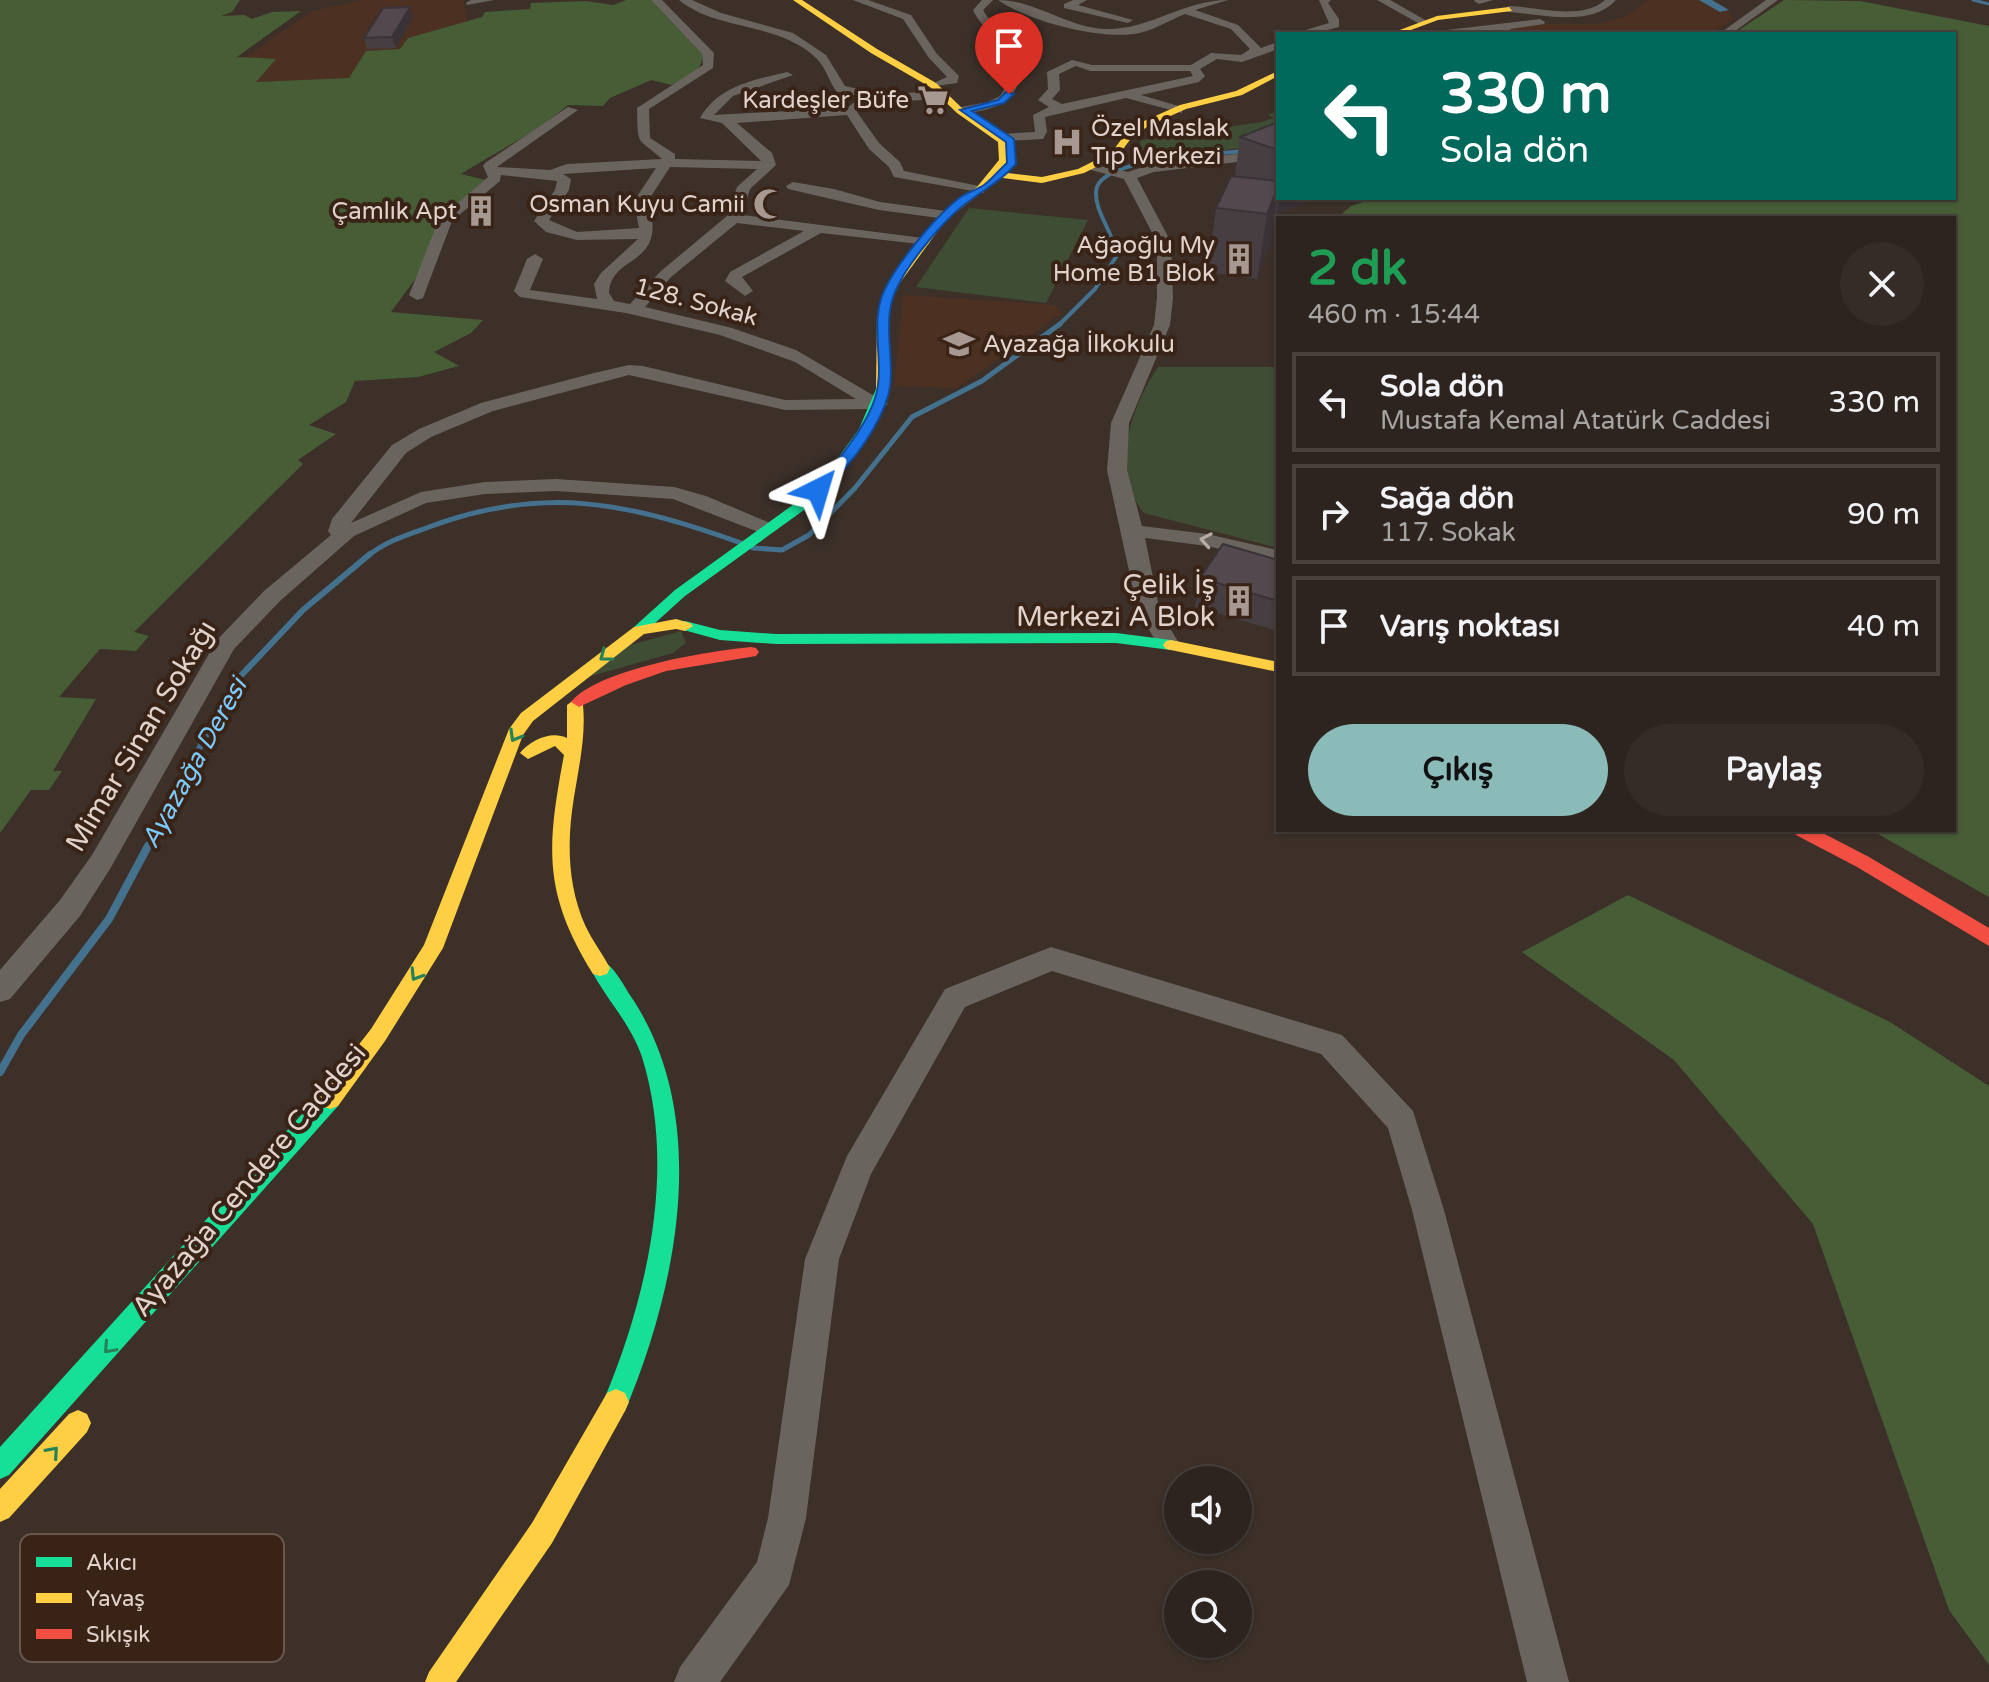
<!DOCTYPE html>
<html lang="tr">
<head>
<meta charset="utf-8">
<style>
  :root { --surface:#2d241f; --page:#352c28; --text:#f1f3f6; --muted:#a7a4a4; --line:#48413d; --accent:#8bbbb9 }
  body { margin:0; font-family:"Varela Round",sans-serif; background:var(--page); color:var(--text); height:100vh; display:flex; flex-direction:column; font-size:30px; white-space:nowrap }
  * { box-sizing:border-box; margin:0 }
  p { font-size:26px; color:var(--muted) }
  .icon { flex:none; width:44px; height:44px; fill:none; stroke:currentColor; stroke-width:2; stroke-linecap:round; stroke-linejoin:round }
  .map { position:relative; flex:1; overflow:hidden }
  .drawer { position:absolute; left:1276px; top:216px; width:680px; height:616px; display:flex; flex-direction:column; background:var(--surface); border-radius:0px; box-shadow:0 2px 6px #0004,0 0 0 2px var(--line) }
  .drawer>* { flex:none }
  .banner { position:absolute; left:1276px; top:32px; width:680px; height:168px; border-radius:0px; box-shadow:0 2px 6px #0004,0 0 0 2px var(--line); background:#00695c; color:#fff; overflow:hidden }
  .buttons { position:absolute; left:1164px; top:1466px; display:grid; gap:16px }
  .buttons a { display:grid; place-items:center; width:88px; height:88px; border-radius:50%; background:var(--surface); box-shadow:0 2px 6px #0004,0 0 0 2px var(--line); font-size:40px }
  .pin { position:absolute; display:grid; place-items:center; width:68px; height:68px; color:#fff; margin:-82px -34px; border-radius:50% 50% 50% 0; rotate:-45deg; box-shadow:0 0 8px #0007 }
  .pin .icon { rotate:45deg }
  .me { position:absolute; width:88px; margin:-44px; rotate:40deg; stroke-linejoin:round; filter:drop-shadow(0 0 6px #0008) }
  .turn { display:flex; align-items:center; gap:28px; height:168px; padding:0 32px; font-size:36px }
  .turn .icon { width:104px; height:104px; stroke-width:2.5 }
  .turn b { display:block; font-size:56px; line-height:68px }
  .round { display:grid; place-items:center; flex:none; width:84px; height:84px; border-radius:42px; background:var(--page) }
  .head { display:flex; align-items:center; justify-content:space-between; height:136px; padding:0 32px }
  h1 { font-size:48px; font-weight:800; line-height:60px; color:#1e9e55 }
  .primary-button { display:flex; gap:16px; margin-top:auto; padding:16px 32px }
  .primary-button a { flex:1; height:92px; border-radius:48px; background:var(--accent); color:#111; font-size:32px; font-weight:800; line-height:92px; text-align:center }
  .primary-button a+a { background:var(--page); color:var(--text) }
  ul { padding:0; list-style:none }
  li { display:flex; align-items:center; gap:24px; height:100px; margin:0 16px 12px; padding:0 16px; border:4px solid var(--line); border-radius:0px }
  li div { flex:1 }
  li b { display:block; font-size:30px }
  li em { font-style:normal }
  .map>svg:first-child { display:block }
  .built { fill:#4c3123 }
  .green { fill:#3f4d34 }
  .forest { fill:#475d36 }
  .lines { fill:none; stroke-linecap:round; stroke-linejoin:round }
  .stream-far4 { stroke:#44718d; stroke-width:3 }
  .stream-far3 { stroke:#44718d; stroke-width:4 }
  .stream-far2 { stroke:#44718d; stroke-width:5 }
  .stream-far1 { stroke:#44718d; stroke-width:6 }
  .stream { stroke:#44718d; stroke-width:8 }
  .canal { fill:#44718d; fill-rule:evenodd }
  .street { fill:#6a645e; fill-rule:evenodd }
  .fast { fill:#16e098; fill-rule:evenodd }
  .slow { fill:#ffcf43; fill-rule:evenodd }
  .jam { fill:#f24e42; fill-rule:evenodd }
  .wall { fill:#473e42 }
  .shaded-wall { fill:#393236 }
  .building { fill:#52484d; stroke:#393236; stroke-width:2 }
  .oneway { stroke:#b7aca5 }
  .oneway2 { stroke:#288258 }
  .route { fill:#1a73e8; stroke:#114b97; stroke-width:2 }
  .labels { text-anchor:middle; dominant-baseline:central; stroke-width:8; stroke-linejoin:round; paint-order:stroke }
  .far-poi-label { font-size:24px; fill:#e1d2cb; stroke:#392317; text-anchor:end }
  .far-street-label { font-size:24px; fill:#e1d2cb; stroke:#392317 }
  .far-water-label { font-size:26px; font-style:italic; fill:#7cc9fb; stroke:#392317 }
  .poi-label { font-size:28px; fill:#e1d2cb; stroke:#392317; text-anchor:end }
  .street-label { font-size:28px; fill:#e1d2cb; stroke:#392317 }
  .key { fill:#392317; stroke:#6b584d; stroke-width:2 }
  .key-label { font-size:22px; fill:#e1d2cb }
</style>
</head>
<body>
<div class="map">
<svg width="1989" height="1682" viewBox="0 0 1989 1682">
  <rect width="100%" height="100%" fill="#3c3029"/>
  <path class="built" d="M364 0H464L467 20 465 23 408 38 400 49 366 51 349 78 255 82 245 58 312 11Z
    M1648 0H1702L1729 12 1733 19 1710 34H1522L1506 29 1533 24H1599L1624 17Z
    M903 295 1054 305 1062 313 957 388 894 386Z"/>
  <path class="green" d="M1278 111V143L1152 160 1139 146 1141 140 1261 122 1274 118 1268 115Z
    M969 208 1088 220 1046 303 916 287Z
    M1158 367H1278V548L1144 513C1109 471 1131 407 1158 367Z
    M681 631 686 643 673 653 584 678 626 646Z"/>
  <path class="forest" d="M0 0H240L232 12 221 16 244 15 252 19 272 12 301 11 237 57 276 59 256 82 349 78 366 51 400 49 408 38 482 17 485 12 530 9 531 3 586 1 613 5 626 0H651L702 54C704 72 686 76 672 85L651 80 610 98 603 106 568 105C536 133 497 151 461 174L485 180 444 216 416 278 391 312 483 320 471 333 434 352 459 366 418 377 355 381 346 402 309 425 336 434 298 460 303 464 134 632 149 636 136 651 100 649 59 697 96 699 53 771H62L49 790H31L0 833Z
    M1784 0 1860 1 1989 26V897L1871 830H1954V218H1337L1351 206 1376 198H1954V34H1733Z
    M1628 895 1890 1022 1989 1086V1665L1949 1610 1813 1224 1674 1060 1522 952Z"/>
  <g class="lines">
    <path class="stream-far4" d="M1973 0 1989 4"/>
    <path class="stream-far3" d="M1058 326 1095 289 1116 257C1115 233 1095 214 1096 192 1096 157 1218 154 1245 151"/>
    <path class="stream-far2" d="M753 548 782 550 809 535 855 488 912 417 982 381 1060 324
      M368 556C386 541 407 535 429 527 543 484 630 503 741 543"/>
    <path class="stream-far1" d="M147 848 233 684 303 610 370 554"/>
    <path class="stream" d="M0 1072 21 1035 109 919 148 846"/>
    <path class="canal" d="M1699 0H1712L1729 10 1720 12Z"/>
    <path class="street" d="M471 0H494L467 5 466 3Z
      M651 0H662L714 53 713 68 649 109 650 138 675 154V159L761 161 722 123 700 118C718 86 753 80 787 72L793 75 733 96 714 115 847 108 861 97 837 92C829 82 826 68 817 59 779 21 718 32 679 0H692L721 13 793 33 826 55 845 86 881 94 945 91 951 95 945 99 881 102 868 99 857 112 879 143 900 162 904 171 984 187V193L894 177 889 167 869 149 847 115 737 123 772 153 776 165 750 189 742 215 923 238 930 242 928 245 821 233 742 277 753 291 745 296 725 281 730 272 804 231 737 223 671 277 645 307 732 328 796 350 888 404 879 409 785 410 629 375 493 411 431 437 406 453 351 523 421 492 485 482 556 479 674 487 706 496 775 525 778 529 768 535 761 533 673 499 556 491 485 494 426 503 354 536 280 601 234 649 110 869 80 916 10 999 0 1002V970L60 900 92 855 217 640 264 591 331 535 328 531 332 519 392 445 419 429 481 403 594 373 629 365 643 366 785 400 856 399 795 362 720 335 626 313 520 297 514 291 527 259 535 254 543 259 530 290 597 299 594 284 601 273 638 239 577 240 546 232 534 221 555 190 557 181 501 175 500 181 452 221 423 298 417 300 409 295 439 219 488 177 483 166 485 163 568 107 578 110 497 167 550 170 567 164 662 159C637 136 638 149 637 108L703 65 702 54ZM670 167 757 169 737 187 727 216 661 271 630 304 614 301 609 293C611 252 669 269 648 201ZM656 168 634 201 639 228 577 232 549 220 569 190 571 179 563 174Z
      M853 0H868L911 15 937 54 959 76 957 83 936 86V82L947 77 929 58 903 19Z
      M982 0H993L983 10C991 26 1009 33 1017 48 1020 55 1020 65 1020 73 1017 105 992 109 965 114L961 113V107L988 102 1000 96C1030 51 987 41 973 10Z
      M998 0C1034 0 1067 27 1104 29 1148 31 1183 0 1228 0L1195 10 1238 25 1261 48 1278 42V49L1242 62 1217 59 1200 69 1205 76 1199 82 1141 95 1182 107V113L1126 98 1045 117 1047 132 1043 139 1006 141 1001 140V134L1035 132 1033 115 1049 107 1038 100 1048 89 1047 72 1072 60 1092 65H1191L1211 53 1241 55 1250 49 1231 29 1185 14C1169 20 1151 32 1134 34 1097 39 1028 21 998 0ZM1076 66 1090 71H1190L1193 76 1062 104 1052 99 1060 90 1059 74Z
      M1073 0H1087L1078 5 1133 20 1128 23 1064 8V4Z
      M1319 0H1331L1328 3 1339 19V27L1311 34H1292L1329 23Z
      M1377 0H1390L1427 21 1418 23Z
      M1493 0 1479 4 1474 1 1475 0Z
      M1605 0H1616C1590 28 1543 14 1509 12L1504 9 1509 6C1537 7 1582 21 1605 0Z
      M1766 0H1778L1731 34H1719Z
      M1540 19 1545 22 1544 24 1510 29 1513 34 1492 31 1433 34 1438 31Z
      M1278 149V157L1154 172 1137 178 1171 242 1173 298 1170 325 1129 423 1127 470 1142 526 1207 534 1278 550V562L1207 546 1145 538 1160 612 1179 643 1176 648H1160L1138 612 1107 470 1111 423 1154 325 1157 298V242L1124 179 1084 168 1091 164 1128 172 1152 164Z
      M793 182 834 189 880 202 946 211 953 215 946 219 879 210 788 189 786 186Z
      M1051 947 1342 1035 1413 1111 1444 1210 1569 1682H1527L1412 1210 1388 1128 1321 1054 1052 971 965 1007 871 1174 839 1259 806 1518 789 1585 720 1682H674L680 1667 757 1562 768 1518 805 1259 847 1156 945 989Z"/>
    <path class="fast" d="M882 385 888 389 871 429 838 478 804 510 685 596 644 633H634V627L675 590 794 504 828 472 859 429 876 389Z
      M685 621 720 630 776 634 1116 633 1171 640 1179 645 1171 650 1116 643 776 644 720 640 680 629 677 626Z
      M600 960C615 965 625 989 634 1001 711 1122 677 1287 625 1411L616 1415 607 1411 603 1402C647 1298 677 1169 642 1057 631 1024 606 999 590 968L593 962Z
      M330 1089 338 1092 341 1099 338 1106 9 1475 0 1479V1447L322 1092Z"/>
    <path class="slow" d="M793 0H802L877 49 936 83 963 109 1005 139 1009 160 999 172 1042 177 1078 169 1112 152 1126 133 1144 121 1180 105 1236 91 1278 71V76L1242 95 1186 109 1150 125 1132 137 1118 156 1084 173 1042 183 995 177 983 191 945 221 894 291 889 316 888 389 882 393 876 389 877 316 884 291 939 217 977 187 999 160 998 142 957 113 930 87 871 53Z
      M1509 7 1512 11 1438 20 1400 34H1389L1437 16Z
      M676 619 690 623 693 626 685 631 676 629 644 634 533 721 523 735 443 948 385 1041 338 1106 330 1109 322 1106 319 1099 322 1092 371 1029 424 945 509 729 521 713 634 627Z
      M1171 640 1278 662V672L1166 649 1163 645 1166 641Z
      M575 699 583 705C586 736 579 766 574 797 567 840 567 884 585 925 592 940 602 953 610 968L607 974 600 976 593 974C542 892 547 846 564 755L555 746 528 759 520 753C530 740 552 730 567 738V705Z
      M616 1389 625 1393 629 1402 625 1411 552 1543 456 1682H425L429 1672 532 1523 607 1393Z
      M78 1410 87 1414 91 1423 87 1432 9 1518 0 1522V1489L69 1414Z"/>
    <path class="jam" d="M751 647 756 648 759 652 756 656 666 671 626 685 579 707 571 702C598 669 708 651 751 647Z
      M1793 830H1817L1869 857 1989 928V946L1857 867 1796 835Z"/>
  </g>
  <path class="wall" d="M410 7 413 17 396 48 367 49 364 38Z
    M1278 122V198H1314L1276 215 1275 214 1270 245 1257 279 1208 272 1216 208 1235 176 1240 137Z
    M1278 560V631L1195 607 1200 578Z"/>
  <path class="shaded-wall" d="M410 7 413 17 396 48 392 37Z
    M1278 187V195L1270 245 1257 279 1267 214Z
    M1279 198H1314L1276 215Z"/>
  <path class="building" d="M410 7 392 37 364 38 383 8Z
    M1278 122V150L1240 137Z
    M1231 176 1278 181V187L1267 214 1216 208Z
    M1223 544 1278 560V601L1200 578Z"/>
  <defs><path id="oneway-chevron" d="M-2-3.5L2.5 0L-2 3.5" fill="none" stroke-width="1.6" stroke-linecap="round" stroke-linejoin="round" transform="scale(2)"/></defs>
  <use class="oneway" href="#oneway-chevron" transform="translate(1206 540) rotate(-170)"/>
  <g class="oneway2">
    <use href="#oneway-chevron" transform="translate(605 656) rotate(143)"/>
    <use href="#oneway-chevron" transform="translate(515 736) rotate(120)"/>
    <use href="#oneway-chevron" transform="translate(416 975) rotate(122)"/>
    <use href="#oneway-chevron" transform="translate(109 1348) rotate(132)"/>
    <use href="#oneway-chevron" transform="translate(53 1452) rotate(-49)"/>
  </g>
  <path class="route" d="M1006 92 1014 94 1004 103 972 111 1014 139 1016 164C1000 182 986 188 968 202 944 219 906 265 895 292 881 325 897 364 888 396 878 430 848 467 823 493H814V487C835 465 868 425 876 395 885 362 869 324 884 291 897 263 937 214 962 196 969 192 978 189 984 185 992 179 999 170 1007 163L1006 142 960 110 998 100Z"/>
  <defs>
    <symbol id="supermarket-bare" viewBox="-9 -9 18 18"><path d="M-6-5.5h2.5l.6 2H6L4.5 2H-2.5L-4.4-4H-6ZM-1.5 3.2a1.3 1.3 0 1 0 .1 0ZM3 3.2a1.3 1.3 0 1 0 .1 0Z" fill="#a79992" stroke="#392317" stroke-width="2.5" paint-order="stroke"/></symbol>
    <symbol id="hospital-bare" viewBox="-9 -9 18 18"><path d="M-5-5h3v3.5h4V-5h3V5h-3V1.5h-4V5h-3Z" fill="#a79992" stroke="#392317" stroke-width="2.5" paint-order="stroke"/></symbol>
    <symbol id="mosque-bare" viewBox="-9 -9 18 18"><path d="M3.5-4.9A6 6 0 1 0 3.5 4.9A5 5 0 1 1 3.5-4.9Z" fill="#a79992" stroke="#392317" stroke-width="2.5" paint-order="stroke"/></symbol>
    <symbol id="building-bare" viewBox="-9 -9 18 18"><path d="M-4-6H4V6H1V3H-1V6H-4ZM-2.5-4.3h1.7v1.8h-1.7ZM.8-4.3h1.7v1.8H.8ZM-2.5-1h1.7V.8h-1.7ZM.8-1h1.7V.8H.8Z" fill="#a79992" stroke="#392317" stroke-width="2.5" paint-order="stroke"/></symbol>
    <symbol id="school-bare" viewBox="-9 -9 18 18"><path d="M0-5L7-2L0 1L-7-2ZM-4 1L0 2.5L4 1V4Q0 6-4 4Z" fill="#a79992" stroke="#392317" stroke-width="2.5" paint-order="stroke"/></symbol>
  </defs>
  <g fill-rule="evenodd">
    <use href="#supermarket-bare" x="911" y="78" width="44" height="44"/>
    <use href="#hospital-bare" x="1045" y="120" width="44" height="44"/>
    <use href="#mosque-bare" x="747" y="182" width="44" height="44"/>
    <use href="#building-bare" x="459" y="189" width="44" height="44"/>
    <use href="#building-bare" x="1217" y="237" width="44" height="44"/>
    <use href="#school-bare" x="937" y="322" width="44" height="44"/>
    <use href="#building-bare" x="1217" y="579" width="44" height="44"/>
  </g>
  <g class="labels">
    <g class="far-poi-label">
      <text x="909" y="100">Kardeşler Büfe</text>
      <text x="1091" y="128" text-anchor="start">Özel Maslak<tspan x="1091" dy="28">Tıp Merkezi</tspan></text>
      <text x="745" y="204">Osman Kuyu Camii</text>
      <text x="457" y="211">Çamlık Apt</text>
      <text x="1215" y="245">Ağaoğlu My<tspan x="1215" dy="28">Home B1 Blok</tspan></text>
      <text x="983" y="344" text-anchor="start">Ayazağa İlkokulu</text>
    </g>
    <g class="far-street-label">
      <text transform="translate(696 302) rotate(15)">128. Sokak</text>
    </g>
    <g class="far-water-label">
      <text transform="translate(194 763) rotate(-61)">Ayazağa Deresi</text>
    </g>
    <g class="poi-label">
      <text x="1215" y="585">Çelik İş<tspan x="1215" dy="32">Merkezi A Blok</tspan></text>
    </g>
    <g class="street-label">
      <text transform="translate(141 736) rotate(-59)">Mimar Sinan Sokağı</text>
      <text transform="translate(249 1180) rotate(-50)">Ayazağa Cendere Caddesi</text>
    </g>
  </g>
  <rect x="20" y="1534" width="264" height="128" rx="12" class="key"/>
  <rect x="36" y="1557" width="36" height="10" fill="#16e098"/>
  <rect x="36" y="1593" width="36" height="10" fill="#ffcf43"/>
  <rect x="36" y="1629" width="36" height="10" fill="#f24e42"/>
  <g class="key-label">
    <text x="86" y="1570">Akıcı</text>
    <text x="86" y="1606">Yavaş</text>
    <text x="86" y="1642">Sıkışık</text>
  </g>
</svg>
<div class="buttons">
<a><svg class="icon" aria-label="sound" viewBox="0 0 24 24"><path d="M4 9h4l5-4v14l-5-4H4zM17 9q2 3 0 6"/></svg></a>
<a><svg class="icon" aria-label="search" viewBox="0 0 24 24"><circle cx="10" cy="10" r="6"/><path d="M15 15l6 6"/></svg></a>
</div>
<div class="pin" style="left:1009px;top:94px;background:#d93025"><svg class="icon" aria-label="arrive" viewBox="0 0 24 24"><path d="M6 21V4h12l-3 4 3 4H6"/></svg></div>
<svg class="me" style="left:818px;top:490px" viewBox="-20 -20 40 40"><path d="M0-17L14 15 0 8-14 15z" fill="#1a73e8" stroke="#fff" stroke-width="4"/></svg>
<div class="banner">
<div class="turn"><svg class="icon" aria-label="left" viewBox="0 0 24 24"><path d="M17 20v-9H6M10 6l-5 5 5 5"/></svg><div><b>330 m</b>Sola dön</div></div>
</div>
<section class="drawer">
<div class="head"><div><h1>2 dk</h1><p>460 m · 15:44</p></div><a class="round"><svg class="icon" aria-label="close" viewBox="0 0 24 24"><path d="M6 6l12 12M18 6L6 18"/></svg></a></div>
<ul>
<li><svg class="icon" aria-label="left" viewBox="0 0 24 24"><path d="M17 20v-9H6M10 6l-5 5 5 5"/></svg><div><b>Sola dön</b><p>Mustafa Kemal Atatürk Caddesi</p></div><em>330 m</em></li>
<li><svg class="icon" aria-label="right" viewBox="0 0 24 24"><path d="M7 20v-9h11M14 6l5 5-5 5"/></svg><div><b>Sağa dön</b><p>117. Sokak</p></div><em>90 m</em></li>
<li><svg class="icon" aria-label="arrive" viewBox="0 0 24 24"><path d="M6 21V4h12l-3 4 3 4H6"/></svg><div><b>Varış noktası</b></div><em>40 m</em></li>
</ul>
<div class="primary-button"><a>Çıkış</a><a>Paylaş</a></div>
</section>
</div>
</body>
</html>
